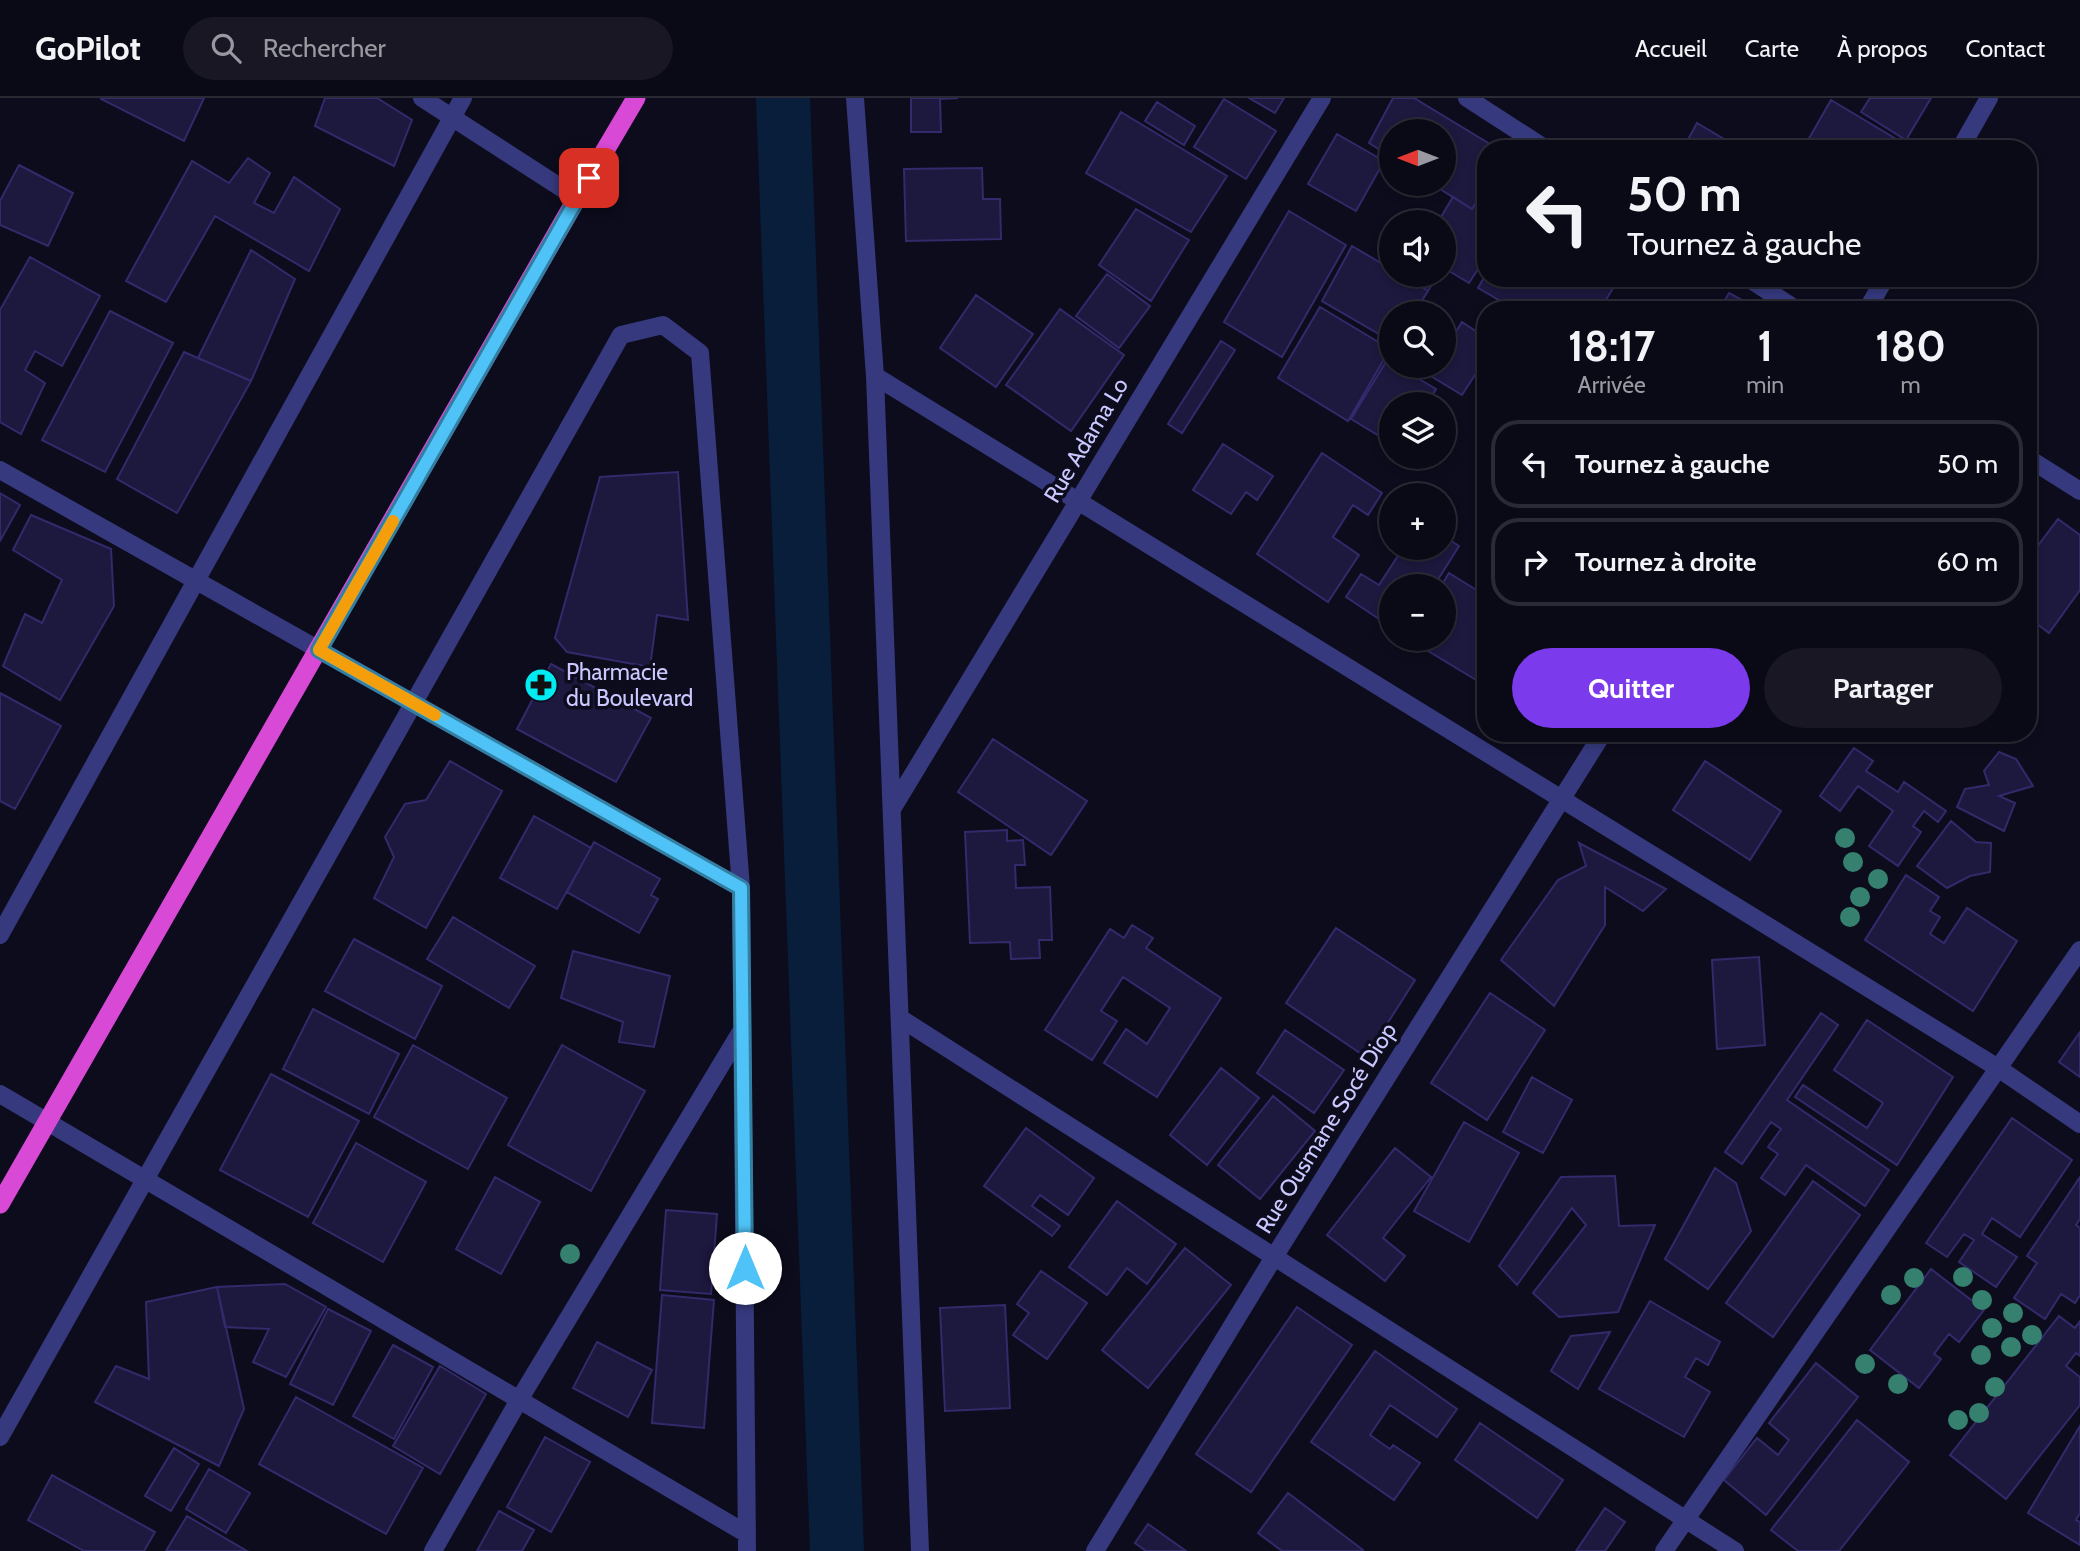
<!DOCTYPE html>
<html lang="fr">
<head>
<meta charset="utf-8">
<style>
  :root { --surface:#0a0916; --page:#181723; --text:#f1f3f6; --muted:#999aa1; --line:#2a2a35; --accent:#7c3aed }
  body { margin:0; font-family:Cabin,sans-serif; background:var(--page); color:var(--text); height:100vh; display:flex; flex-direction:column; font-size:26px; white-space:nowrap }
  * { box-sizing:border-box; margin:0 }
  p { font-size:23px; color:var(--muted) }
  .icon { flex:none; width:38px; height:38px; fill:none; stroke:currentColor; stroke-width:2; stroke-linecap:round; stroke-linejoin:round }
  .map { position:relative; flex:1; overflow:hidden }
  .sheet { position:absolute; left:1477px; top:203px; width:560px; height:441px; display:flex; flex-direction:column; background:var(--surface); border-radius:28px; box-shadow:0 4px 10px #0003,0 0 0 2px var(--line) }
  .sheet>* { flex:none }
  .hud { position:absolute; left:1477px; top:42px; width:560px; height:147px; border-radius:28px; box-shadow:0 4px 10px #0003,0 0 0 2px var(--line); background:#0a0916; color:var(--text); overflow:hidden }
  .needle { width:46px; rotate:270deg }
  .buttons { position:absolute; left:1379px; top:21px; display:grid; gap:14px }
  .buttons a { display:grid; place-items:center; width:77px; height:77px; border-radius:50%; background:var(--surface); box-shadow:0 4px 10px #0003,0 0 0 2px var(--line); font-size:35px }
  .pin { position:absolute; display:grid; place-items:center; width:60px; height:60px; color:#fff; margin:-30px; border-radius:14px; box-shadow:0 4px 10px #0006 }
  .me { position:absolute; width:77px; margin:-38px; rotate:0deg; stroke-linejoin:round; filter:drop-shadow(0 0 5px #0008) }
  .turn { display:flex; align-items:center; gap:24px; height:147px; padding:0 35px; font-size:32px }
  .turn .icon { width:91px; height:91px; stroke-width:2.5 }
  .turn b { display:block; font-size:49px; line-height:60px }
  .eta { display:flex; justify-content:space-evenly; align-items:center; height:119px; text-align:center }
  .eta b { font-size:42px; font-weight:700; line-height:49px }
  .primary-button { display:flex; gap:14px; margin-top:auto; padding:14px 35px }
  .primary-button a { flex:1; height:80px; border-radius:42px; background:var(--accent); color:#fff; font-size:28px; font-weight:700; line-height:80px; text-align:center }
  .primary-button a+a { background:var(--page); color:var(--text) }
  ul { padding:0; list-style:none }
  li { display:flex; align-items:center; gap:21px; height:88px; margin:0 14px 10px; padding:0 21px; border:4px solid var(--line); border-radius:28px }
  li div { flex:1 }
  li b { display:block; font-size:26px }
  li em { font-style:normal }
  header { display:flex; align-items:center; gap:42px; box-sizing:border-box; height:98px; padding:0 35px; background:var(--surface); border-bottom:2px solid var(--line) }
  header strong { font-size:33px }
  nav { display:flex; gap:38px; margin-inline-start:auto; font-size:24px }
  .search { width:490px; height:63px; background:var(--page); display:flex; align-items:center; gap:18px; box-sizing:border-box; padding:0 24px; border-radius:38px; color:var(--muted); font-size:26px }
  .map>svg:first-child { display:block }
  .lines { fill:none; stroke-linecap:round; stroke-linejoin:round }
  .canal { stroke:#081e3a; stroke-width:54 }
  .building { fill:#1d183e; stroke:#322a6a; stroke-width:2 }
  .minor { stroke:#36397d; stroke-width:18 }
  .tertiary { stroke:#36397d; stroke-width:18 }
  .trunk { stroke:#d849d5; stroke-width:19 }
  .tree { fill:#35806f }
  .route-casing { stroke:#337fa1; stroke-width:18 }
  .route { stroke:#4fc3f7; stroke-width:12 }
  .slow { stroke:#f59e0b; stroke-width:12 }
  .labels { text-anchor:middle; dominant-baseline:central; stroke-width:7; stroke-linejoin:round; paint-order:stroke }
  .street-label { font-size:23px; fill:#cac8ff; stroke:#0d0c1d }
  .poi-label { font-size:23px; fill:#cac8ff; stroke:#0d0c1d; text-anchor:start }
</style>
</head>
<body>
<header>
<strong>GoPilot</strong>
<div class="search"><svg class="icon" aria-label="search" viewBox="0 0 24 24"><circle cx="10" cy="10" r="6"/><path d="M15 15l6 6"/></svg>Rechercher</div>
<nav><a>Accueil</a><a>Carte</a><a>À propos</a><a>Contact</a></nav>
</header>
<div class="map">
<svg width="2080" height="1453" viewBox="0 0 2080 1453">
  <rect width="100%" height="100%" fill="#0d0c1d"/>
  <g class="lines">
    <path class="canal" d="M783 0 837 1453"/>
  </g>
  <path class="building" d="M204 0 184 43 101 1V0Z
    M325 0H377L412 22 394 68 315 28Z
    M911 0H958L940 1 941 34H911Z
    M1249 0H1284L1275 15Z
    M1393 0H1414L1498 51H1486V88L1472 111 1432 86H1444V33H1391V59L1369 45Z
    M1870 0H1931L1906 42 1861 14Z
    M1224 1 1276 33 1246 81 1194 49Z
    M1831 2 1906 47 1904 51H1803Z
    M1157 4 1195 28 1184 47 1145 23Z
    M1121 14 1227 78 1191 134 1086 75Z
    M1697 25 1741 51H1683Z
    M1337 36 1384 63 1356 113 1308 86Z
    M248 60 270 75 254 105 274 115 294 79 340 111 309 173 215 118 166 204 126 183 192 63 229 85Z
    M19 67 73 95 48 148 0 127V103Z
    M982 70 983 101H1000L1001 141 906 143 904 71Z
    M1486 88V159L1469 185 1444 170V124H1438L1453 99 1472 111Z
    M1136 111 1189 142 1151 203 1099 167Z
    M1289 113 1346 147 1282 259 1224 224Z
    M1352 148 1391 171V177H1401L1428 193 1414 215H1391V243L1322 203Z
    M251 152 295 181 251 283 198 260Z
    M30 159 100 198 62 268 35 253 25 272 45 285 21 336 0 324V212Z
    M1107 176 1150 208 1119 250 1076 218Z
    M1486 176V180H1619L1600 212H1516L1478 190Z
    M1406 177H1438L1428 193 1405 179Z
    M1729 195 1760 212H1719Z
    M976 197 1033 236 996 289 940 250Z
    M1320 209 1390 251 1348 323 1278 280Z
    M1060 211 1124 257 1071 333 1006 287Z
    M110 213 173 245 105 374 42 342Z
    M1462 224 1486 240V260L1462 297 1429 277 1434 268H1444V253Z
    M1221 243 1235 252 1182 335 1168 326Z
    M184 254 251 283 177 415 117 381Z
    M1387 262 1391 264V268H1397L1436 291 1427 306H1391V345L1351 321Z
    M1223 346 1273 378 1257 402 1246 394 1231 416 1193 392Z
    M1322 355 1382 395 1368 417 1353 407 1333 439 1359 457 1328 504 1257 456Z
    M678 374 688 522 657 517 650 569 567 554 555 540 600 379Z
    M0 395 20 407 0 443Z
    M31 417 111 451 114 508 60 602 3 568 25 516 42 525 62 482 13 452Z
    M2058 421 2080 437V492L2049 535 2028 519V461Z
    M1444 438 1459 448 1434 488H1391V529L1346 499 1361 476 1379 487 1403 450H1444Z
    M1449 475 1486 498V588L1410 542 1444 541V488H1441Z
    M551 566 651 620 616 684 517 631Z
    M0 595 61 628 15 711 0 703Z
    M993 641 1087 703 1051 757 958 694Z
    M1854 650 1873 663 1866 673 1898 694 1904 684 1946 713 1938 724 1924 713 1913 728 1921 734 1898 768 1869 748 1893 713 1858 688 1840 713 1820 698Z
    M1999 654 2016 661 2033 688 1999 698 2015 705 2004 733 1957 709 1965 691 1989 687 1984 673Z
    M450 663 502 693 426 830 374 800 394 759 385 739 405 706 426 702Z
    M1705 663 1781 713 1750 762 1673 712Z
    M534 718 591 750 557 811 500 780Z
    M1951 723 1976 744 1991 745 1990 774 1970 778 1947 790 1917 768Z
    M1007 732V743L1023 742 1025 767H1015L1016 790 1050 789 1052 842H1039L1040 860 1011 861 1010 844 970 845 965 734Z
    M594 744 660 781 651 797 658 801 639 835 567 794Z
    M1579 745 1666 791 1643 813 1605 789V827L1554 908 1501 862 1558 782 1586 768Z
    M1906 777 1939 799 1930 813 1940 819 1930 836 1944 845 1967 810 2017 843 1973 913 1865 842Z
    M453 819 535 868 509 910 427 861Z
    M1132 827 1153 840 1146 850 1221 900 1157 999 1104 965 1126 931 1147 946 1170 910 1123 879 1101 913 1117 923 1092 962 1045 932 1110 831 1124 840Z
    M1336 830 1415 882 1366 959 1286 905Z
    M354 841 442 888 415 941 325 893Z
    M573 853 670 878 654 949 619 944 623 924 561 900Z
    M1759 859 1765 947 1717 951 1712 862Z
    M1490 895 1545 932 1487 1022 1431 985Z
    M313 911 399 956 369 1016 283 971Z
    M1821 915 1838 927 1787 1002 1889 1072 1865 1108 1806 1067 1785 1097 1761 1080 1778 1056 1768 1049 1781 1031 1771 1024 1742 1066 1725 1054Z
    M1867 922 1953 979 1897 1067 1795 999 1803 987 1867 1030 1883 1005 1834 972Z
    M1285 932 1344 972 1314 1015 1257 975Z
    M2080 934V979L2059 964Z
    M413 947 507 1000 468 1071 374 1019Z
    M562 947 645 993 591 1093 508 1047Z
    M1221 970 1259 1000 1207 1067 1170 1037Z
    M271 976 359 1023 308 1119 220 1072Z
    M1532 979 1572 1002 1543 1055 1503 1034Z
    M1273 998 1315 1033 1260 1101 1218 1067Z
    M2012 1020 2072 1062 2020 1139 1992 1120 1982 1136 2017 1159 1996 1189 1959 1164 1974 1142 1964 1136 1947 1159 1926 1145Z
    M1464 1024 1519 1055 1469 1144 1414 1113Z
    M1026 1030 1094 1080 1068 1117 1040 1097 1032 1108 1060 1128 1052 1138 984 1088Z
    M356 1045 426 1084 383 1164 313 1125Z
    M1395 1050 1431 1079 1383 1140 1405 1158 1385 1183 1327 1137Z
    M1715 1070 1736 1085 1751 1133 1708 1191 1665 1161Z
    M1615 1078 1619 1128 1655 1127 1618 1214 1559 1219 1533 1195 1586 1127 1572 1110 1517 1187 1499 1168 1561 1079Z
    M495 1079 540 1104 501 1176 456 1151Z
    M2080 1079V1121L2076 1127 2080 1130V1197L2075 1205 2061 1196 2045 1221 2014 1200 2037 1165 2027 1158Z
    M1813 1083 1860 1117 1773 1239 1726 1205Z
    M1117 1103 1176 1146 1147 1186 1127 1170 1107 1197 1069 1169Z
    M666 1112 717 1116 711 1196 660 1192Z
    M1185 1150 1231 1187 1148 1290 1102 1252Z
    M1931 1171 1984 1212 1959 1244 1949 1236 1934 1256 1941 1261 1919 1290 1870 1252Z
    M1041 1173 1087 1205 1047 1261 1013 1237 1029 1215 1017 1206Z
    M285 1186 326 1209 286 1279 253 1264 269 1231 225 1229 217 1189Z
    M217 1189 244 1311 219 1368 95 1304 116 1268 149 1281 146 1204Z
    M662 1197 714 1202 704 1330 652 1325Z
    M1650 1203 1720 1244 1708 1267 1696 1260 1685 1279 1710 1294 1684 1339 1599 1291Z
    M1005 1207 1010 1310 945 1313 940 1210Z
    M1297 1209 1352 1247 1251 1394 1196 1356Z
    M328 1211 371 1233 333 1307 290 1286Z
    M2059 1218 2075 1230 2080 1223V1258L2076 1255 2066 1268 2080 1279V1307L2006 1401 1950 1357Z
    M1610 1234 1578 1291 1551 1273 1571 1238Z
    M597 1244 652 1272 628 1319 573 1290Z
    M393 1247 433 1269 394 1341 353 1318Z
    M1375 1253 1457 1311 1437 1339 1390 1307 1370 1337 1390 1351 1393 1347 1420 1365 1394 1402 1311 1344Z
    M1816 1265 1858 1299 1766 1417 1724 1382 1757 1340 1778 1357 1789 1342 1769 1325Z
    M440 1268 486 1296 440 1376 393 1348Z
    M296 1299 423 1370 386 1436 259 1366Z
    M1857 1322 1909 1364 1839 1453H1798L1771 1432Z
    M1480 1325 1563 1382 1537 1420 1455 1362Z
    M2080 1328V1415L2076 1422 2080 1424V1447L2028 1415Z
    M545 1339 590 1364 551 1434 507 1409Z
    M174 1350 199 1366 171 1413 145 1398Z
    M209 1371 250 1395 226 1435 186 1411Z
    M52 1377 155 1434 144 1453H84L28 1422Z
    M1288 1395 1363 1452 1362 1453H1282L1258 1435Z
    M1605 1410 1625 1424 1605 1453H1576Z
    M499 1413 534 1432 522 1453H477Z
    M187 1418 247 1453H166Z
    M1148 1426 1186 1453H1146L1135 1445Z"/>
  <g class="lines">
    <path class="minor" d="M422 0 577 100
      M855 0 875 278 920 1453
      M1467 0 1546 51
      M1748 180 1797 212
      M875 278 1998 970 2080 1026
      M2028 360 2080 393
      M0 372 741 790
      M892 711 1322 0
      M0 837 463 0
      M900 920 1735 1453
      M0 996 747 1436
      M0 1339 621 237 663 227 700 255 741 790 747 1453
      M433 1453 519 1302 742 932
      M1664 1453 2080 852"/>
    <path class="tertiary" d="M1960 51 1989 0
      M1867 212 1885 180
      M1095 1453 1274 1159 1603 635"/>
    <path class="trunk" d="M0 1106 577 100 636 0"/>
  </g>
  <g class="tree">
    <circle cx="1845" cy="740" r="10"/>
    <circle cx="1853" cy="764" r="10"/>
    <circle cx="1878" cy="781" r="10"/>
    <circle cx="1860" cy="799" r="10"/>
    <circle cx="1850" cy="819" r="10"/>
    <circle cx="570" cy="1156" r="10"/>
    <circle cx="1963" cy="1179" r="10"/>
    <circle cx="1914" cy="1180" r="10"/>
    <circle cx="1891" cy="1197" r="10"/>
    <circle cx="1982" cy="1202" r="10"/>
    <circle cx="2013" cy="1215" r="10"/>
    <circle cx="1992" cy="1230" r="10"/>
    <circle cx="2032" cy="1237" r="10"/>
    <circle cx="2011" cy="1249" r="10"/>
    <circle cx="1981" cy="1257" r="10"/>
    <circle cx="1865" cy="1266" r="10"/>
    <circle cx="1898" cy="1286" r="10"/>
    <circle cx="1995" cy="1289" r="10"/>
    <circle cx="1979" cy="1315" r="10"/>
    <circle cx="1958" cy="1322" r="10"/>
  </g>
  <g class="lines">
    <defs>
      <path id="route" d="M589 80 319 552 741 790 745 1170"/>
    </defs>
    <use href="#route" class="route-casing"/>
    <use href="#route" class="route"/>
    <path class="slow" d="M393 423 319 552 435 617"/>
  </g>
  <defs>
    <symbol id="pharmacy-disc" viewBox="-11 -11 22 22"><circle r="9.5" fill="#00ecf3" stroke="#0d0c1d"/><path d="M-2-6h4v4h4v4h-4v4h-4v-4h-4v-4h4Z" fill="#111"/></symbol>
  </defs>
  <g fill-rule="evenodd">
    <use href="#pharmacy-disc" x="522" y="568" width="38" height="38"/>
  </g>
  <g class="labels">
    <g class="street-label">
      <text transform="translate(1086 342) rotate(-59)">Rue Adama Lo</text>
      <text transform="translate(1326 1030) rotate(-58)">Rue Ousmane Socé Diop</text>
    </g>
    <g class="poi-label">
      <text x="566" y="574">Pharmacie<tspan x="566" dy="26">du Boulevard</tspan></text>
    </g>
  </g>
</svg>
<div class="buttons">
<a><svg class="needle" viewBox="-14 -14 28 28"><path d="M0-13l5 13h-10z" fill="#e53935"/><path d="M0 13l5-13h-10z" fill="#999aa1"/></svg></a>
<a><svg class="icon" aria-label="sound" viewBox="0 0 24 24"><path d="M4 9h4l5-4v14l-5-4H4zM17 9q2 3 0 6"/></svg></a>
<a><svg class="icon" aria-label="search" viewBox="0 0 24 24"><circle cx="10" cy="10" r="6"/><path d="M15 15l6 6"/></svg></a>
<a><svg class="icon" aria-label="layers" viewBox="0 0 24 24"><path d="M12 4l9 5-9 5-9-5zM3 14l9 5 9-5"/></svg></a>
<a>+</a>
<a>−</a>
</div>
<div class="pin" style="left:589px;top:80px;background:#d93025"><svg class="icon" aria-label="arrive" viewBox="0 0 24 24"><path d="M6 21V4h12l-3 4 3 4H6"/></svg></div>
<svg class="me" style="left:745px;top:1170px" viewBox="-20 -20 40 40"><circle r="19" fill="#fff"/><path d="M0-13L10 11 0 6-10 11z" fill="#4fc3f7"/></svg>
<div class="hud">
<div class="turn"><svg class="icon" aria-label="left" viewBox="0 0 24 24"><path d="M17 20v-9H6M10 6l-5 5 5 5"/></svg><div><b>50 m</b>Tournez à gauche</div></div>
</div>
<section class="sheet">
<div class="eta">
<div><b>18:17</b><p>Arrivée</p></div>
<div><b>1</b><p>min</p></div>
<div><b>180</b><p>m</p></div>
</div>
<ul>
<li><svg class="icon" aria-label="left" viewBox="0 0 24 24"><path d="M17 20v-9H6M10 6l-5 5 5 5"/></svg><div><b>Tournez à gauche</b></div><em>50 m</em></li>
<li><svg class="icon" aria-label="right" viewBox="0 0 24 24"><path d="M7 20v-9h11M14 6l5 5-5 5"/></svg><div><b>Tournez à droite</b></div><em>60 m</em></li>
</ul>
<div class="primary-button"><a>Quitter</a><a>Partager</a></div>
</section>
</div>
</body>
</html>
